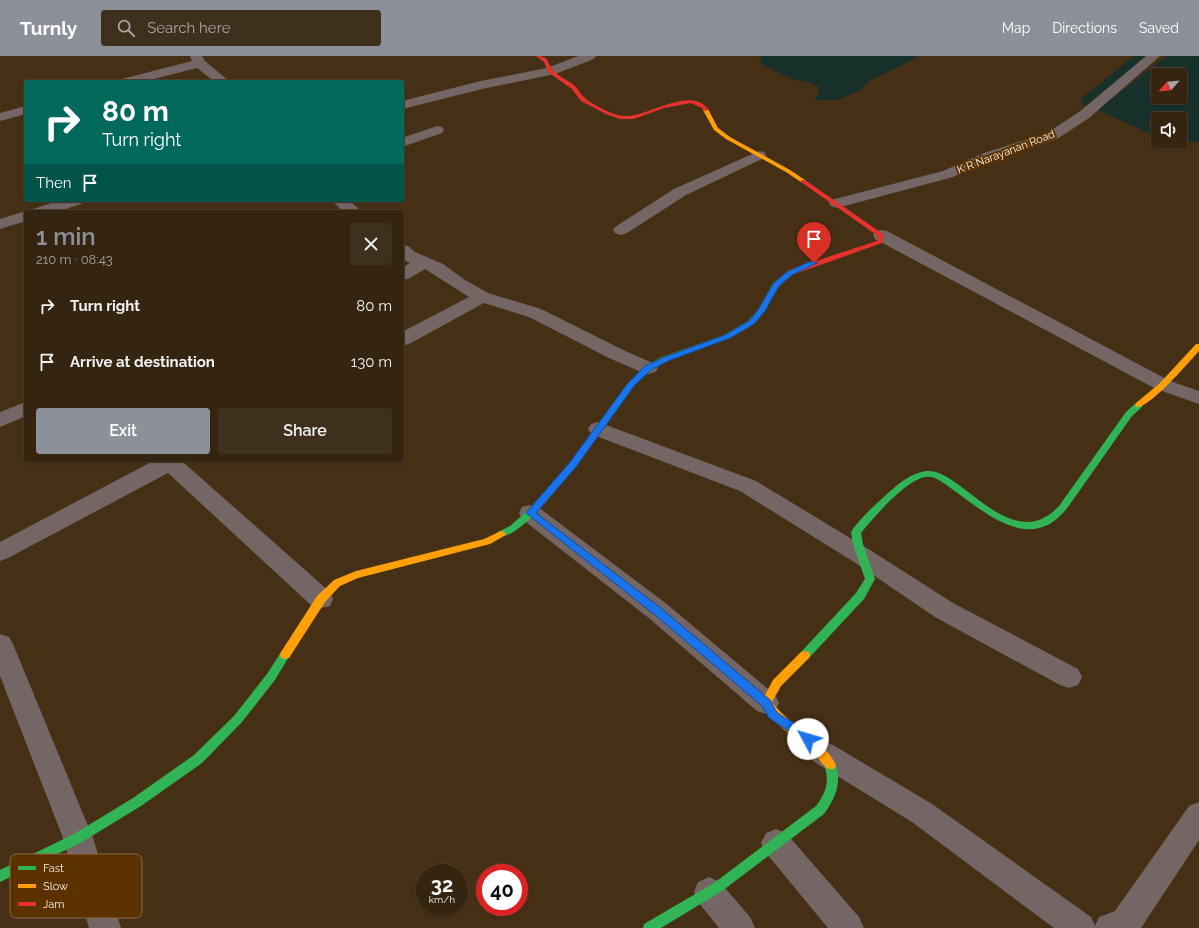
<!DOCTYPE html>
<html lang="en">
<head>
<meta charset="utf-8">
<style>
  :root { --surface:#342410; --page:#3f301e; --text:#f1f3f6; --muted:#a9a49f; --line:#4e4130; --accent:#8c9099 }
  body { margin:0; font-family:Raleway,sans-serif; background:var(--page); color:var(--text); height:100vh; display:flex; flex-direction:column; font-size:15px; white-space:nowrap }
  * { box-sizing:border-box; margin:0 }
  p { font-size:13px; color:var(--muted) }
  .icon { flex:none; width:22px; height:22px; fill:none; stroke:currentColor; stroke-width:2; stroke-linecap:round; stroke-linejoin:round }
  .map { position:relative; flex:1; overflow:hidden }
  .drawer { position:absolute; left:24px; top:154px; width:380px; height:252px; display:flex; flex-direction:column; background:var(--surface); border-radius:4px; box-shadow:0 1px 3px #0004,0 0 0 1px var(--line) }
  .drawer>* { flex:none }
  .guide { position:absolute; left:24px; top:24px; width:380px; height:122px; border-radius:4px; box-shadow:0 1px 3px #0004,0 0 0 1px var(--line); background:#00695c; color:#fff; overflow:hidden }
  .needle { width:26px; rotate:243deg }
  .controls { position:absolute; left:1151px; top:12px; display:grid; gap:8px }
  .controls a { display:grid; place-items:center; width:36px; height:36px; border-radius:4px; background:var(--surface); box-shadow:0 1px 3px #0004,0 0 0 1px var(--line); font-size:20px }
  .speed { position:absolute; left:416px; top:808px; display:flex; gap:8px; font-size:20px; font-weight:700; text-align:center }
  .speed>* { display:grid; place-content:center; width:52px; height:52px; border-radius:50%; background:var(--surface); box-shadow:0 1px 3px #0004,0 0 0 1px var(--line); line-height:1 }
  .speed small { font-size:10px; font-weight:400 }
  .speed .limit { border:6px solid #d22; background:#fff; color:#111 }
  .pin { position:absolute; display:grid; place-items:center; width:34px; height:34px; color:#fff; margin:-41px -17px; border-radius:50% 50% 50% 0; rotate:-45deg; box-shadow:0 0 4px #0007 }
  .pin .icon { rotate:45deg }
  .me { position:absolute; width:44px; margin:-22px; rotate:309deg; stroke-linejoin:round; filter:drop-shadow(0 0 3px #0008) }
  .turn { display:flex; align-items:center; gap:14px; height:84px; padding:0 12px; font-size:18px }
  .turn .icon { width:52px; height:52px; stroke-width:2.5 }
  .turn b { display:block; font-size:28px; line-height:34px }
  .then { display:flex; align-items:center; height:38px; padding:0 12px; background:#0003; gap:8px; font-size:15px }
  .round { display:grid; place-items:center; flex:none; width:42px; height:42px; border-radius:4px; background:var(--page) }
  .head { display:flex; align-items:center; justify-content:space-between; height:68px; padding:0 12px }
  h1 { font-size:24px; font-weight:600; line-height:30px; color:var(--accent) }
  .action { display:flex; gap:8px; margin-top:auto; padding:8px 12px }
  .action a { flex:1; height:46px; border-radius:4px; background:var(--accent); color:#fff; font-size:16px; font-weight:600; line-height:46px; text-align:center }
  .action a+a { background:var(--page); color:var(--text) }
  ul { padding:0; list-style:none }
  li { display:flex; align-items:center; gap:12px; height:56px; padding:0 12px }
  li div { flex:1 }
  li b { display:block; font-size:15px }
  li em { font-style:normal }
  header { display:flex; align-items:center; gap:24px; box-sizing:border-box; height:56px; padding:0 20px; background:var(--accent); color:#fff }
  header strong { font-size:19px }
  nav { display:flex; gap:22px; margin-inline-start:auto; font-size:14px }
  .search { width:280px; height:36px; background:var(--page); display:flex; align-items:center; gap:10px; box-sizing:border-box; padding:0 14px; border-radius:4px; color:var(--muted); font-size:15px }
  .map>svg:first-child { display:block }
  .water { fill:#18302a; fill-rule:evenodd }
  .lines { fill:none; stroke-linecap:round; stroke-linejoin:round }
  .canal { fill:#18302a; fill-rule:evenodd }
  .street { fill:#746664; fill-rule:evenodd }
  .fast { fill:#30b455; fill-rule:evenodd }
  .slow { fill:#ff9f0a; fill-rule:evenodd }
  .jam { fill:#e5322d; fill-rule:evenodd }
  .route { fill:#1a73e8; stroke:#114b97 }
  .labels { text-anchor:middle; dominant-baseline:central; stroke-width:4; stroke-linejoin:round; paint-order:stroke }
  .far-street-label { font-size:11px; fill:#fdf0e5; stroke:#5b3100 }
  .key { fill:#5b3100; stroke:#8c6a45; stroke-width:1 }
  .key-label { font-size:11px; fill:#fdf0e5 }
</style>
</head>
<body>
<header>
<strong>Turnly</strong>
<div class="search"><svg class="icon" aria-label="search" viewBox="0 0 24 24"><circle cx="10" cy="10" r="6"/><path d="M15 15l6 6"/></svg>Search here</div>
<nav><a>Map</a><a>Directions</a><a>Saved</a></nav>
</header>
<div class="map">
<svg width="1199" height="872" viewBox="0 0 1199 872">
  <rect width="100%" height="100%" fill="#463015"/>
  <path class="water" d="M762 0H918L914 3 869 25 859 35 837 44H814L818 39 819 31 809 26 791 23 763 9 759 5Z
    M1167 0H1199V86L1180 85V63H1158V81L1097 54ZM1158 19H1180V41H1158Z"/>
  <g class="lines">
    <path class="canal" d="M1134 0H1156L1153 4 1097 49 1090 51 1083 49 1080 45 1083 41Z"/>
    <path class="street" d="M190 0H202L205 5 230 26H215L197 12 142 26H120L122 23 192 5Z
      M578 0H596L594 3 555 18 482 33 402 53V45L481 25 547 12Z
      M1146 0H1160L1089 62 1057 83 994 103 953 121 837 152 831 150 829 147 831 144 943 115 984 97 1047 77 1079 56Z
      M26 50V58L0 65V57Z
      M437 70 442 71 444 74 442 77 402 91V82Z
      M759 95 764 96 766 99 764 102 686 139 627 177 621 179 615 177 613 174 615 171 674 133Z
      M61 144H86L84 147 56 156H31L33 153Z
      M331 144H349L362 156H344Z
      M26 155 29 156H26V165L0 173V163Z
      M881 174 887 175 1170 325 1199 335V348L1156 333 875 183 873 179 875 175Z
      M402 189 408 190 415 196 443 208 465 224 488 237 541 253 623 294 655 308 658 312 655 316 648 318 641 316 609 302 529 261 484 247 409 288 402 290V276L469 241 425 213 408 223 402 224V212L410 207 402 203Z
      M26 346V360L0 371V356Z
      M598 366 756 425 870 494 953 547 1078 613 1082 621 1078 629 1069 632 1060 629 935 561 854 506 740 435 591 378 588 373 591 368Z
      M155 404H186L184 407 330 536 333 543 330 550 321 552 312 550 168 417 8 502 0 505V486Z
      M530 449 538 451 668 549 775 639 779 647 775 655 766 658 757 655 650 563 522 463 519 457 522 451Z
      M0 578 9 581 13 588 93 782 121 872H89L63 782 0 620Z
      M823 685 833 689 932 748 1091 861 1095 870 1099 861 1115 855 1189 750 1199 746V784L1141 872H1054L912 766 813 705 809 697 813 689Z
      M776 773 786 777 859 861 864 872H828L766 797 761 787 766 777Z
      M709 821 720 826 750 861 755 872H719L698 846 694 836 698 826Z"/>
    <path class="fast" d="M789 214H792L796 216C791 221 784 225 780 230 769 241 766 260 752 269 715 296 664 294 633 331 614 355 527 489 498 480L496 478 498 476 510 470 527 455 570 407 628 327 645 310 662 301 724 279 748 265 758 254 773 227Z
      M1139 346 1143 349 1142 351 1132 360 1068 451C1032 499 987 458 952 433 945 428 935 419 925 421 905 425 874 461 861 477L863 488 875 523 864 543 809 602 805 603 801 602 800 599 801 596 856 537 865 523 853 488 851 476C860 462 875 449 887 438 898 428 911 417 926 415 937 414 948 421 956 427 987 449 1024 488 1059 450L1126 356 1136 347Z
      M285 595 289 596 290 599 275 624 242 666 202 707 141 750 82 786 0 826V814L74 778 133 742 194 699 234 660 267 618 281 596Z
      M830 704 834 705C843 725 836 741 824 758L722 835 661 872H643L644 868 714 827 816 750C826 737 830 725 824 709L826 705Z"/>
    <path class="slow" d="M704 53H708L718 72 730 81 790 114 805 124V126H801L786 116 726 83 714 74 703 54Z
      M1196 288H1199V295C1190 305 1148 354 1136 351L1135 349 1136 347 1160 327Z
      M501 475 504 476 506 478 504 480 490 488 358 522 340 530 325 546 289 602 285 603 281 602 280 599 281 596 317 540 334 524 356 515 484 483Z
      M805 595 809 596 810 599 809 602 781 630 772 646C790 671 822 680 836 709L834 713C824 716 818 699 810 693 793 678 771 668 761 647L773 624 801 596Z"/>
    <path class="jam" d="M536 0C551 0 546 7 553 14 558 21 569 24 575 30 579 34 581 39 585 42 591 48 615 60 623 60 647 62 691 28 709 54L704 55 702 52 691 47 664 52 634 63H620L606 58 581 45 572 33 548 16 544 6Z
      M801 124H805L883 178 884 179 882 187 795 218H789V214L800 210 877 185 878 180 801 126Z"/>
  </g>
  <path class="route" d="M811 205H814L817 207 792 219 779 230 765 255 754 268 730 282 668 305 651 314 634 330 576 411 536 457 662 553 770 644C772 647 774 652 776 655 785 665 806 669 813 683L811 687 808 688 769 662 762 650 655 559 526 457 570 406 628 327 645 310 662 302 725 279 749 265 758 254 774 227 787 216Z"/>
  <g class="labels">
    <g class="far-street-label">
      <text transform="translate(1006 96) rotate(-21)">K R Narayanan Road</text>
    </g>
  </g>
  <rect x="10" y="798" width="132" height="64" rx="6" class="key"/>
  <rect x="18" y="810" width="18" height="4" fill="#30b455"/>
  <rect x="18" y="828" width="18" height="4" fill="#ff9f0a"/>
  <rect x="18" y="846" width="18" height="4" fill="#e5322d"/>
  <g class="key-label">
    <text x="43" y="816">Fast</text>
    <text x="43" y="834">Slow</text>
    <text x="43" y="852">Jam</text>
  </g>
</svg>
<div class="controls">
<a><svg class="needle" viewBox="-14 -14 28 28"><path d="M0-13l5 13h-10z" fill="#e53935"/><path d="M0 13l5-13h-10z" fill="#a9a49f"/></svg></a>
<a><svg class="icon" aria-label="sound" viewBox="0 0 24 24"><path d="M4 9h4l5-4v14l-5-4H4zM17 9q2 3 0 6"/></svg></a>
</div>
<div class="speed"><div>32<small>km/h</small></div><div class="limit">40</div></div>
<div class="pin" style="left:814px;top:207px;background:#d93025"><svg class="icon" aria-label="arrive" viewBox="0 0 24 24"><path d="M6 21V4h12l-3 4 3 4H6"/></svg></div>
<svg class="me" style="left:808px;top:683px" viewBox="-20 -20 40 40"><circle r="19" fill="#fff"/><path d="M0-13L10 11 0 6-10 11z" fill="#1a73e8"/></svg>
<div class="guide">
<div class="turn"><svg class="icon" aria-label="right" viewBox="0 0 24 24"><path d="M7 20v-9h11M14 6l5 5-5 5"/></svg><div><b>80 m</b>Turn right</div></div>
<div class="then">Then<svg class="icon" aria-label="arrive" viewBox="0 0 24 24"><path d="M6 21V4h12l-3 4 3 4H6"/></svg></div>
</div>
<section class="drawer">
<div class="head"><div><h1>1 min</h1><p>210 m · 08:43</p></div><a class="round"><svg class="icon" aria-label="close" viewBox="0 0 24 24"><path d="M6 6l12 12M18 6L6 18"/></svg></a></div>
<ul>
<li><svg class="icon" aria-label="right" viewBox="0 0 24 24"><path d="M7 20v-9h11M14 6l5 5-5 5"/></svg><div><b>Turn right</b></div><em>80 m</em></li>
<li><svg class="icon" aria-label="arrive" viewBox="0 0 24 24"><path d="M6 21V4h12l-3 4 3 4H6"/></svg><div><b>Arrive at destination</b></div><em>130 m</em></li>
</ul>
<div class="action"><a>Exit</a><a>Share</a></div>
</section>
</div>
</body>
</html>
